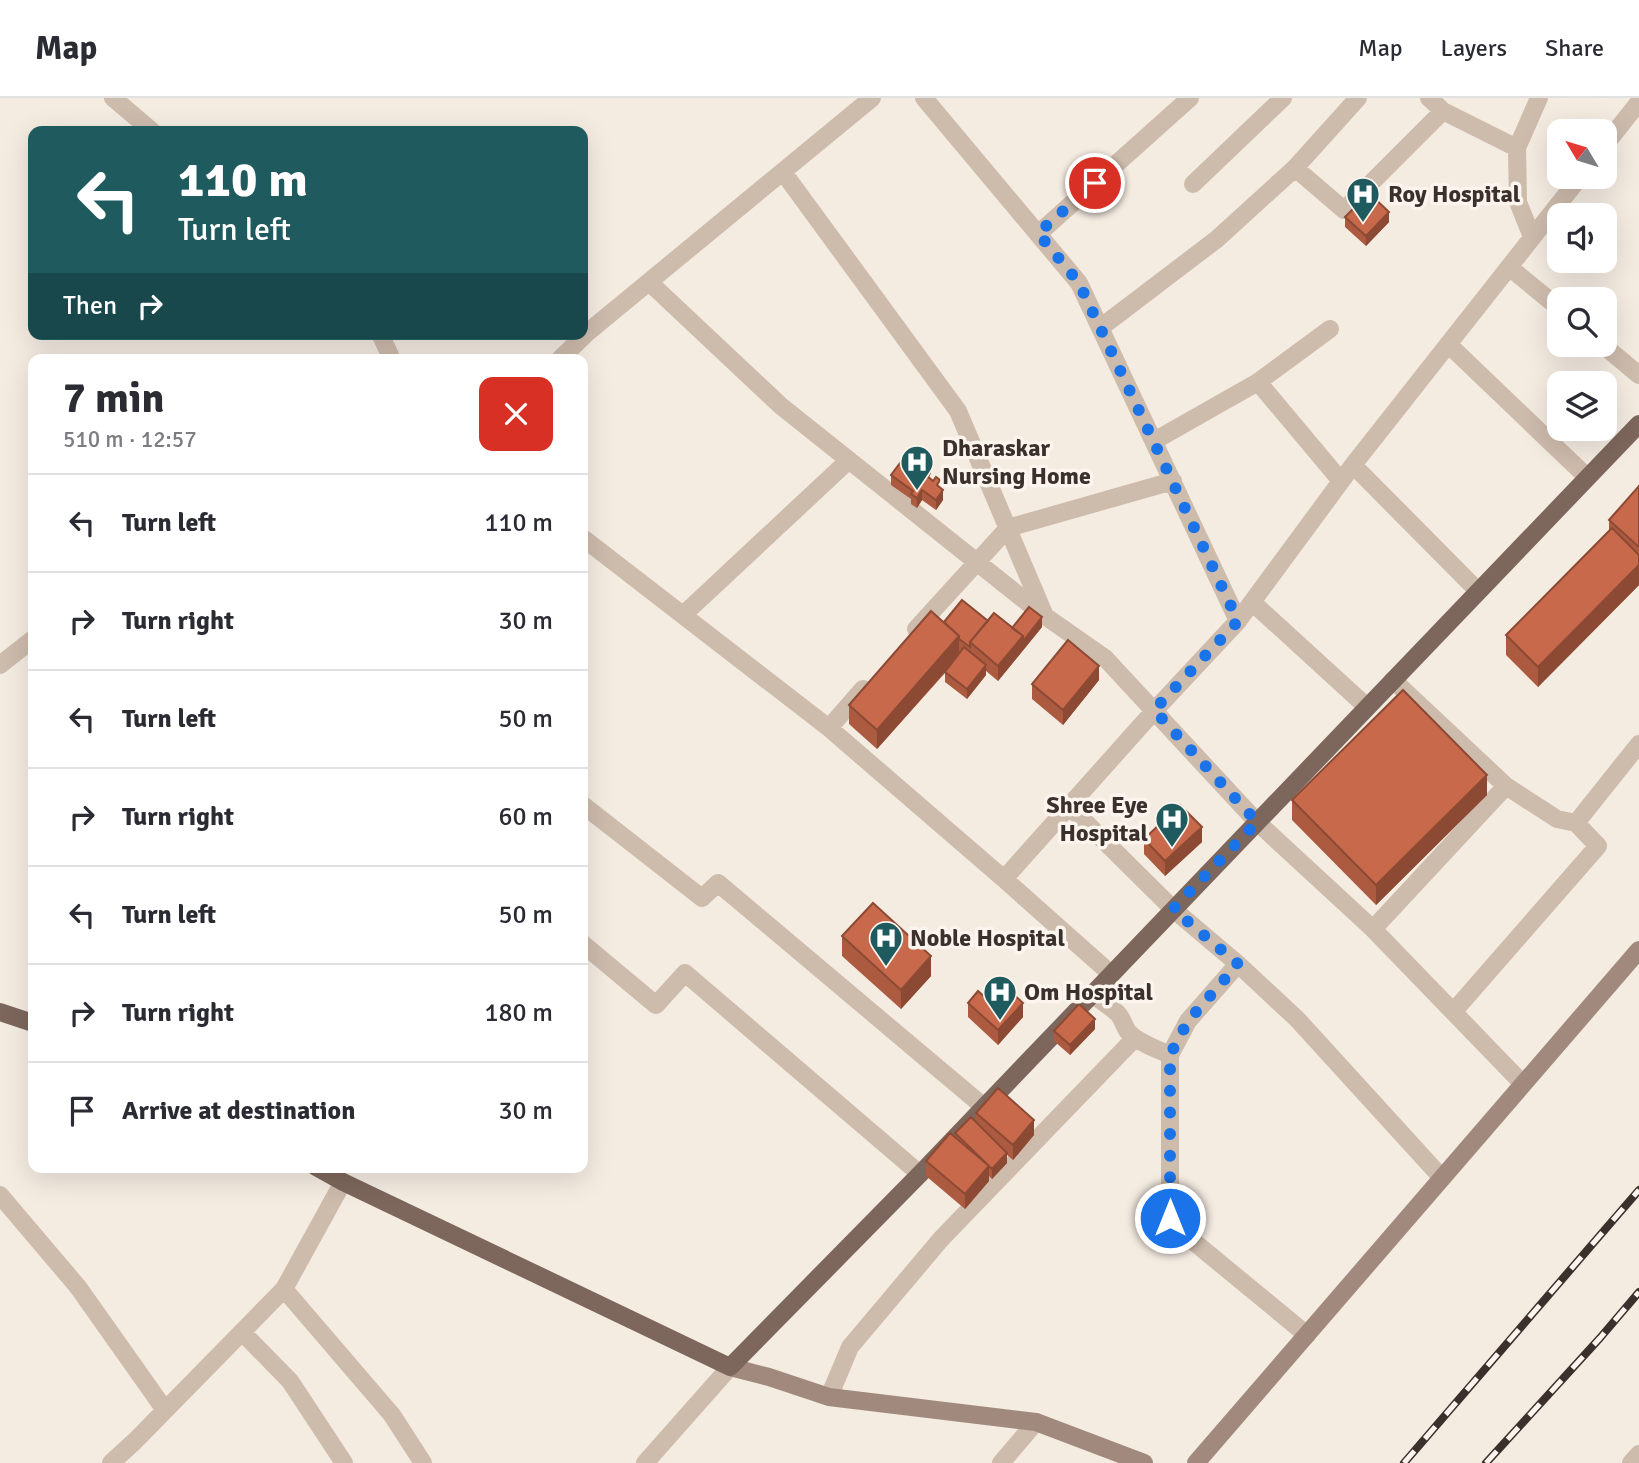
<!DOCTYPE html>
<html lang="en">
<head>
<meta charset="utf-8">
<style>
  :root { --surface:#fff; --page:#f2f2f3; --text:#2b2b33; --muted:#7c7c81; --line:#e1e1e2 }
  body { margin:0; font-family:Signika,sans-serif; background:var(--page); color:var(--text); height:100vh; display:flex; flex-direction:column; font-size:26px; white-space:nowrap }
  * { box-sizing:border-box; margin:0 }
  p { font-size:23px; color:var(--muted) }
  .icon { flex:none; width:38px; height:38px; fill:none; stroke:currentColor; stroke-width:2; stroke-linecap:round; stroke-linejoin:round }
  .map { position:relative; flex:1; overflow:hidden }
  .details { position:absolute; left:28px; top:256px; width:560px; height:819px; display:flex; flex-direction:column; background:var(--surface); border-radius:14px; box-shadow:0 7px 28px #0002 }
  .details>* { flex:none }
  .top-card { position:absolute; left:28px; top:28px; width:560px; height:214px; border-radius:14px; box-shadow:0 7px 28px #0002; background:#1f5a5e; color:#fff; overflow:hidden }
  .needle { width:46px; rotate:308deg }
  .controls { position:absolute; left:1547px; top:21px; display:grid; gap:14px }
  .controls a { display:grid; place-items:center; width:70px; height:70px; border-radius:14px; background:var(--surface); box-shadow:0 7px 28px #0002; font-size:35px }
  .pin { position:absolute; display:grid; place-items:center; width:60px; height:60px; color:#fff; margin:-30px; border:4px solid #fff; border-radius:50%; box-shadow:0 2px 7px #0007 }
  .me { position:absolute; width:77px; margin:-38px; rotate:0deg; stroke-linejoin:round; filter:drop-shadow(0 0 5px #0008) }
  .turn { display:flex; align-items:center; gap:24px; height:147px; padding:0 35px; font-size:32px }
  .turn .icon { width:91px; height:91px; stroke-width:2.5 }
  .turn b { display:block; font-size:49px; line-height:60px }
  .then { display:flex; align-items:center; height:66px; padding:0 35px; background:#0003; gap:14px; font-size:26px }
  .round { display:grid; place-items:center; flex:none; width:74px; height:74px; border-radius:14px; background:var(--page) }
  .overview { display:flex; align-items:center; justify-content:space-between; height:119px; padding:0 35px }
  h1 { font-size:42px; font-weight:700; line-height:52px }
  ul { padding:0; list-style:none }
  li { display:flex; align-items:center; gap:21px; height:98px; padding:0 35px; border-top:2px solid var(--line) }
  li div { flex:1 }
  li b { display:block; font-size:26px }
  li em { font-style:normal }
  header { display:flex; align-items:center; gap:42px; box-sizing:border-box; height:98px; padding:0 35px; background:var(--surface); border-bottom:2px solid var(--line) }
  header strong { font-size:33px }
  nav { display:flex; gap:38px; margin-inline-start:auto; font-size:24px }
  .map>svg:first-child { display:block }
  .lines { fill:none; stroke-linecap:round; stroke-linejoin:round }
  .street { stroke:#cdbbac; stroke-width:18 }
  .secondary { stroke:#a18a7d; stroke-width:18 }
  .primary { stroke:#7d675c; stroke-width:18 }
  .rail-casing { stroke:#3b302b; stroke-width:8 }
  .rail { stroke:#fbf5ee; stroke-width:5; stroke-dasharray:16; stroke-linecap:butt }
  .wall { fill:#ac5a40 }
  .shaded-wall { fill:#8c4a34 }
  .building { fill:#c8694b; stroke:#8c4a34; stroke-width:2 }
  .route { stroke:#1a73e8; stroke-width:12; stroke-dasharray:0 21.6 }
  .labels { text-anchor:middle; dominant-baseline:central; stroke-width:7; stroke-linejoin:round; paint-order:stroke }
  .poi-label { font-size:24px; font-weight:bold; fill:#3b302b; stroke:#fbf5ee; text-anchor:start }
</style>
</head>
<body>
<header>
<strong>Map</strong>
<nav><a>Map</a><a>Layers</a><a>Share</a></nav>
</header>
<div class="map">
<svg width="1639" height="1365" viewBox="0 0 1639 1365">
  <rect width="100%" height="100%" fill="#f4ebe1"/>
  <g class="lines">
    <path class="street" d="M113 0 152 33
      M924 0 1079 185 1238 523
      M1429 0 1443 13 1517 50
      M1605 47 1639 4
      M1295 70 1344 112 1443 13
      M783 74 958 313 1045 518 1105 560 1257 724 1373 831 1523 986
      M1193 86 1283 0
      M1038 136 1190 0
      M1532 139 1518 104 1517 50 1539 0
      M1509 169 1559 210
      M649 184 781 308 1042 516
      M1100 230 1217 141 1295 70 1358 0
      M380 236 390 257
      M1448 246 1587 379
      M1603 247 1639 277
      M560 261 588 234 872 0
      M1258 284 1341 383
      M1154 343 1258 284 1330 231
      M1353 367 1478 493
      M583 440 829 630 1004 781 1111 876
      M1252 504 1367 609
      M683 517 849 362
      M916 531 1008 430 1173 383
      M0 567 33 541
      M1393 582 1506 688 1557 721 1576 725 1598 748 1454 913
      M829 630 863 591
      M583 707 702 800 718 785 984 1009
      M1069 708 1173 811 1238 866 1297 921 1442 1080
      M1576 725 1639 646
      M1004 781 1154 613 1238 523 1353 367 1580 79
      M1373 831 1506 688
      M583 846 656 907 685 875 920 1076
      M1238 866 1188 923 1170 957V1120L1188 1139 1307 1237
      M1092 896C1101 903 1112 909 1119 917 1124 923 1124 930 1130 936 1141 946 1157 951 1170 957
      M0 1097 78 1189 165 1312
      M284 1191 392 1317 423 1365
      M242 1234 290 1283 344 1365
      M829 1299 850 1249 941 1141 1135 940
      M111 1365 135 1343 284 1191 343 1084
      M645 1365 730 1269
      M1001 1365 1036 1324
      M1631 1365 1639 1356"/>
    <path class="secondary" d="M730 1269 769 1279 829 1299 1036 1324 1144 1365
      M1196 1365 1639 852"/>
    <path class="primary" d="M0 914 33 925
      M316 1069 343 1084 730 1269 920 1076 1639 326"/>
    <defs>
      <path id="rail" d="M1404 1365 1639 1092
        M1486 1365 1600 1240 1639 1194"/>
    </defs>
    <use href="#rail" class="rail-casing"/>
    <use href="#rail" class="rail"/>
  </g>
  <path class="wall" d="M1345 119 1389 124 1366 148 1345 129Z
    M931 375 929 379 940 390 943 402 936 412 922 402 917 410 911 406V401L891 387V377Z
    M1639 388V487L1538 589 1506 557V537L1609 433V422Z
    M988 523 1012 530 1042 529 998 583 986 573V577L967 601 945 584V575L877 651 849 626V607L944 524Z
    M1099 582 1063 627 1032 601V586Z
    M1487 697 1376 807 1292 722V702Z
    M1144 741 1202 744 1165 778 1144 756Z
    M842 838 931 878 901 911 842 858Z
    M986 900 1023 919 998 947 968 919V905Z
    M1095 931 1070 957 1054 943V933Z
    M976 1015 1034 1037 1013 1062 1007 1057V1065L992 1081 989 1078V1083L965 1111 926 1078V1063L955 1039V1035L976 1025Z"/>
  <path class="shaded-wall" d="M1389 114V124L1366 148V138Z
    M931 365V375L925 386V376Z
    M922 392V402L917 410V400Z
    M943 392V402L936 412V402Z
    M1639 467V487L1538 589V569Z
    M1042 519V529L998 583V568L1023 538Z
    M959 538V558L877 651V632Z
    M986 567V577L967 601V591Z
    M1099 568V582L1063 627V612Z
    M1487 677V697L1376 807V787Z
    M1202 729V744L1165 778V763Z
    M931 858V878L901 911V892Z
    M1023 905V919L998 947V932Z
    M1095 921V931L1070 957V947Z
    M1034 1022V1037L1013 1062V1047Z
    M1007 1055V1065L992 1081V1071Z
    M989 1068V1083L965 1111V1096Z"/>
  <path class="building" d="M1369 95 1389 114 1366 138 1345 119Z
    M927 362 931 365 925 376 933 383 936 379 940 382 937 387 943 392 936 402 922 392 917 400 911 396 913 393 891 377 900 365 917 376Z
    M1639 388V449L1609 422Z
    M1612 430 1639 457V467L1538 569 1506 537Z
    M962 502 988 523 970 544V549L959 541V538L944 524Z
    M1029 509 1042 519 1023 543V538L1012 530Z
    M931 513 959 538 877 632 849 607Z
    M994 515 1023 538 998 568 970 544Z
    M1068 542 1099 568 1063 612 1032 586Z
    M964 549 986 567 967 591 945 574Z
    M1403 592 1487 677 1376 787 1292 702Z
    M1180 707 1202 729 1165 763 1144 741Z
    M873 805 931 858 901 892 842 838Z
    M1000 884 1023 905 998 932 968 905 978 893 986 900Z
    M1079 906 1095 921 1070 947 1054 933Z
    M998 990 1034 1022 1013 1047 976 1015Z
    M971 1019 1007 1055 992 1071 955 1035Z
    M950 1035 989 1068 965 1096 926 1063Z"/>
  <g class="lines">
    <path class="route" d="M1095 85 1038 135 1079 185 1238 523 1154 612 1257 724 1173 811 1238 866 1188 923 1170 957V1120"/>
  </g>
  <defs>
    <symbol id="hospital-pin" viewBox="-11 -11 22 30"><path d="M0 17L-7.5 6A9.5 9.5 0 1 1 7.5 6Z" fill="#1f5a5e" stroke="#fbf5ee"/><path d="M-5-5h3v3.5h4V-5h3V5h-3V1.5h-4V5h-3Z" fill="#fff"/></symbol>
  </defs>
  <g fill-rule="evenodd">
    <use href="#hospital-pin" x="1344" y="77" width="38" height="52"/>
    <use href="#hospital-pin" x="898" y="345" width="38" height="52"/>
    <use href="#hospital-pin" x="1153" y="702" width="38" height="52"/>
    <use href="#hospital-pin" x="867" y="821" width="38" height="52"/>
    <use href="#hospital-pin" x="981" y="875" width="38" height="52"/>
  </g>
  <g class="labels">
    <g class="poi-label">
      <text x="1388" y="96">Roy Hospital</text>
      <text x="942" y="350">Dharaskar<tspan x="942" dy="28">Nursing Home</tspan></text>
      <text x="1148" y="707" text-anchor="end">Shree Eye<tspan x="1148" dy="28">Hospital</tspan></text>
      <text x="910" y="840">Noble Hospital</text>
      <text x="1024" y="894">Om Hospital</text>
    </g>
  </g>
</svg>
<div class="controls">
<a><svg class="needle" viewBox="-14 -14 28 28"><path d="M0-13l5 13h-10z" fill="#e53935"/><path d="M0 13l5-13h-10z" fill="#7c7c81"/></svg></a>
<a><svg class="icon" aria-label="sound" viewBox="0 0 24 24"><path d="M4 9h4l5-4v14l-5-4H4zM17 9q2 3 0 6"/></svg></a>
<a><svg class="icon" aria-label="search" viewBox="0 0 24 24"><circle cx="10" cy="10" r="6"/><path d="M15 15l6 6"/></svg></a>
<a><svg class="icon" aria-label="layers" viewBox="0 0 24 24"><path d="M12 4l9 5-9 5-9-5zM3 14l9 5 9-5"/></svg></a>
</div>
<div class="pin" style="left:1095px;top:85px;background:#d93025"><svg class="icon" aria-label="arrive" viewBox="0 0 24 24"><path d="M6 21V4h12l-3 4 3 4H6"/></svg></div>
<svg class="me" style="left:1170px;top:1120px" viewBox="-20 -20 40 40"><circle r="17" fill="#1a73e8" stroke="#fff" stroke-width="3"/><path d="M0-11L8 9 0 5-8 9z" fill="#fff"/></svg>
<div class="top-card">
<div class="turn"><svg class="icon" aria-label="left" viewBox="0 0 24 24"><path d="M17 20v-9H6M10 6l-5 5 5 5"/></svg><div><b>110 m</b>Turn left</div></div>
<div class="then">Then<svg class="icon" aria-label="right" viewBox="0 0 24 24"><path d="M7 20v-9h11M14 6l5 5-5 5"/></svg></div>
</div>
<section class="details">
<div class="overview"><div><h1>7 min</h1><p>510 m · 12:57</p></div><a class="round" style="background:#d93025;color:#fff"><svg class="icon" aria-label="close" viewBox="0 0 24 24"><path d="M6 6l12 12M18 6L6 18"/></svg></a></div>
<ul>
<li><svg class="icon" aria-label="left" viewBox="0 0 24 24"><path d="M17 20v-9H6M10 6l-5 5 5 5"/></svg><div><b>Turn left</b></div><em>110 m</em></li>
<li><svg class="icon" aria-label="right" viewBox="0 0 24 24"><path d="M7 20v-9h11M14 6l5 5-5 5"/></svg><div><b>Turn right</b></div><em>30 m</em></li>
<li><svg class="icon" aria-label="left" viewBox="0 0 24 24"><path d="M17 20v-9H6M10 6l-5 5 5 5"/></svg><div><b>Turn left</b></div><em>50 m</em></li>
<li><svg class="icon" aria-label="right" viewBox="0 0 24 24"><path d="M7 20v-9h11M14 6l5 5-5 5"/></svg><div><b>Turn right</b></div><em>60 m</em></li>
<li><svg class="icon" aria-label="left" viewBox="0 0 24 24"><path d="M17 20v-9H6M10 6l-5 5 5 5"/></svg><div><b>Turn left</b></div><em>50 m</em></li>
<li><svg class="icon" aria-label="right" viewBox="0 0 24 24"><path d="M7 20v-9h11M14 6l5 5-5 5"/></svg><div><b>Turn right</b></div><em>180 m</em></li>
<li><svg class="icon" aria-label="arrive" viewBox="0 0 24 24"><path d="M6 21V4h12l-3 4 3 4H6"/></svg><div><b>Arrive at destination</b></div><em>30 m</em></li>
</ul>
</section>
</div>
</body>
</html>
